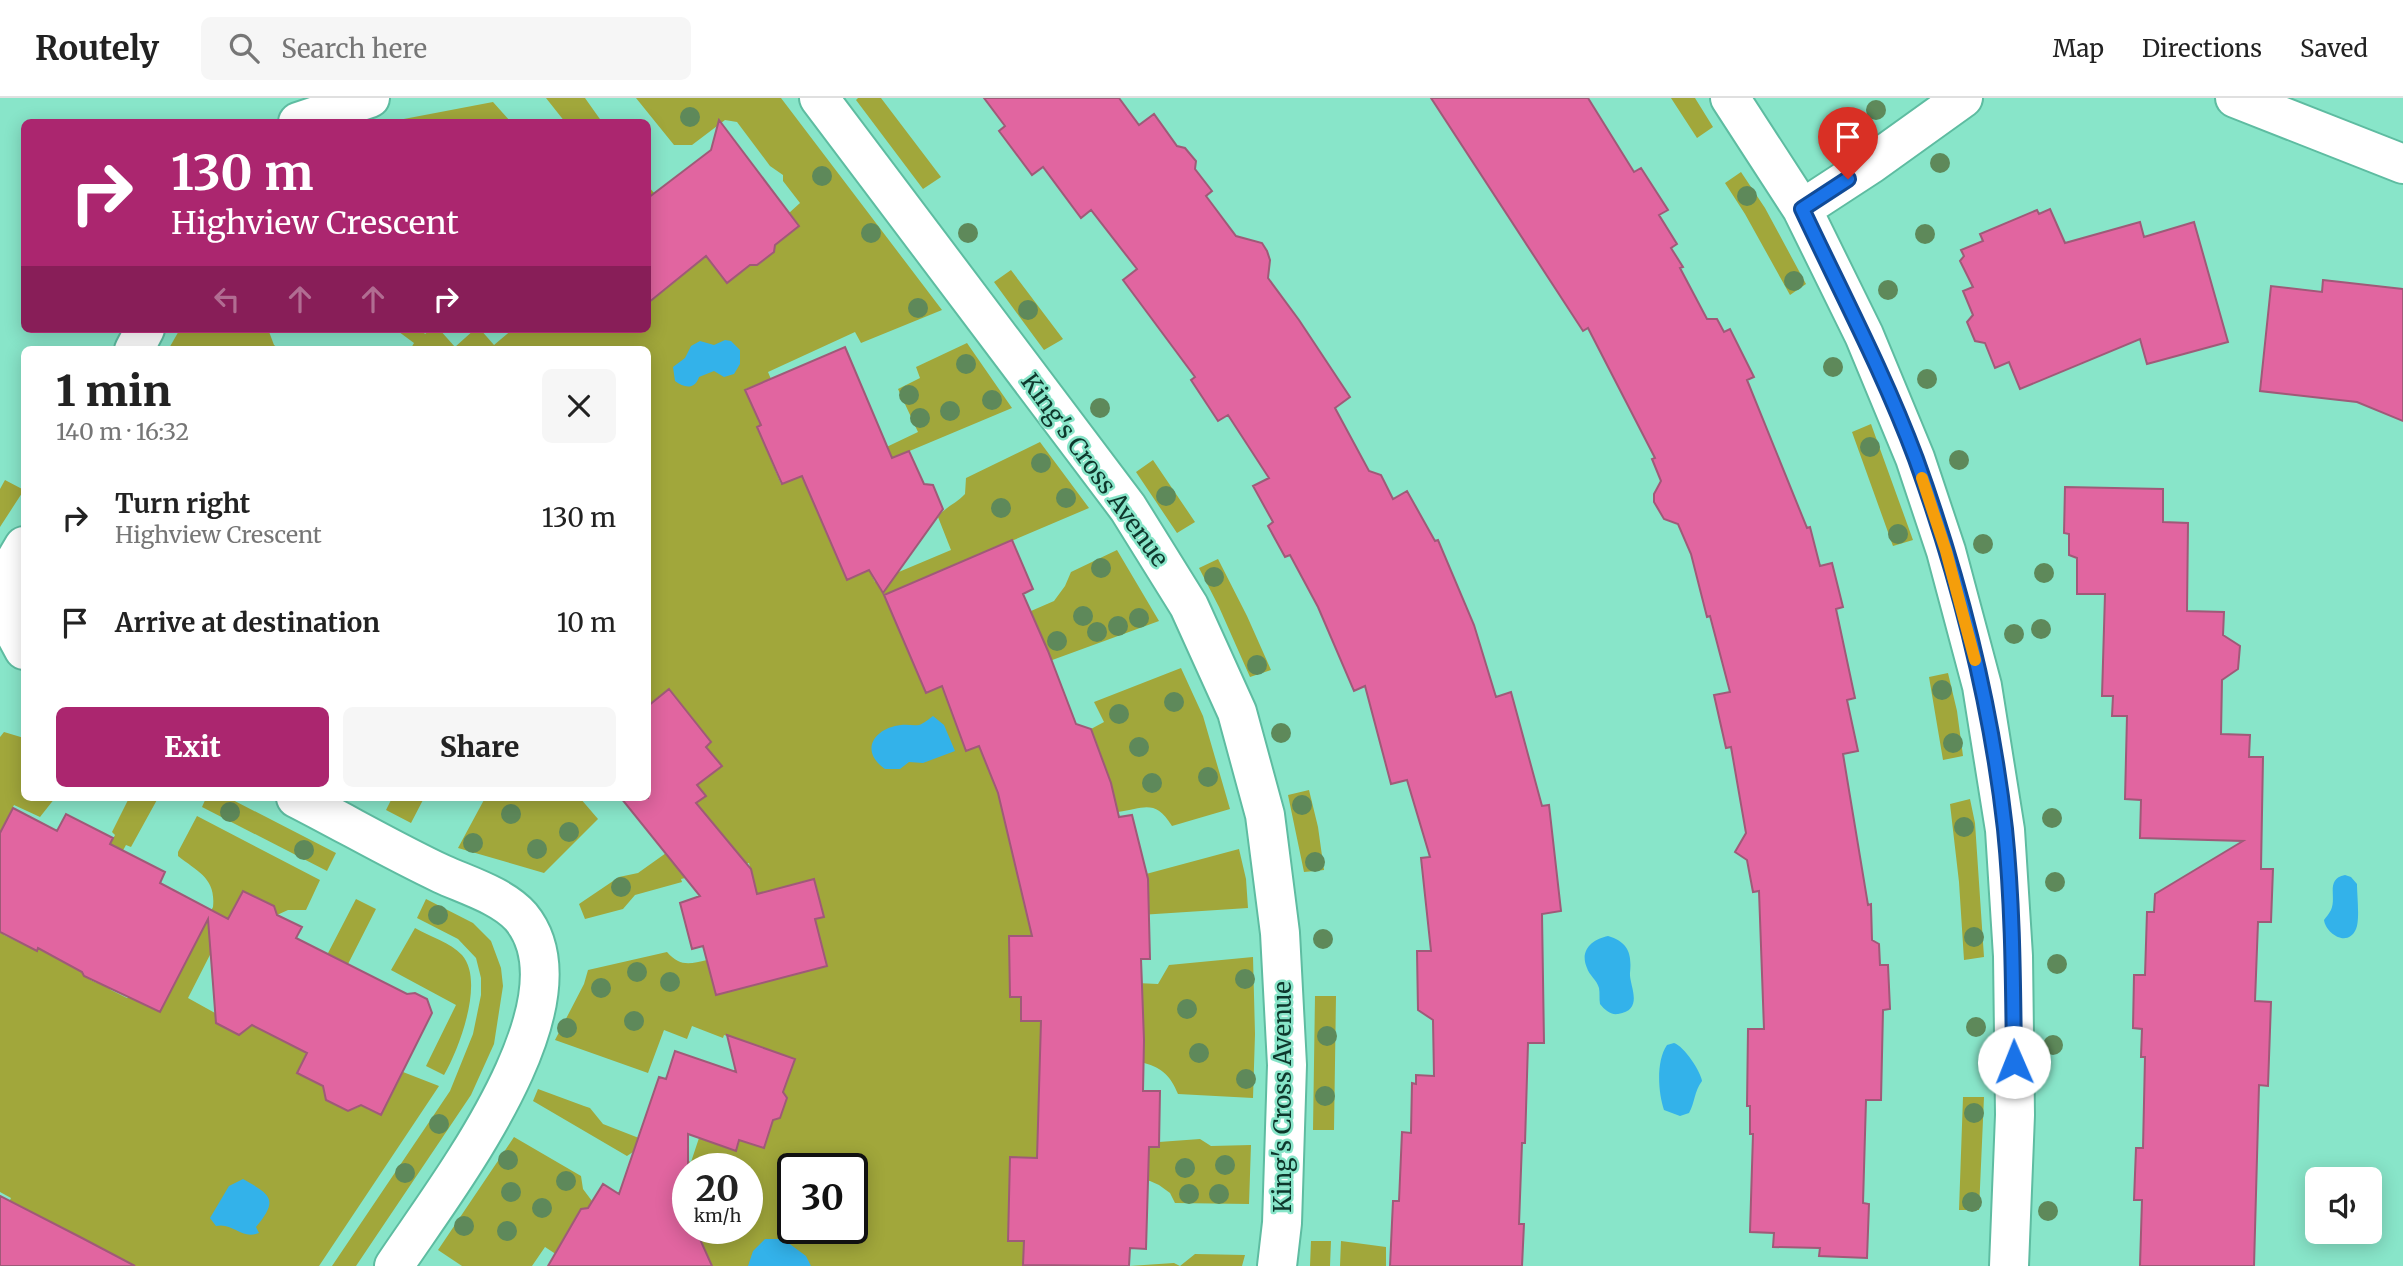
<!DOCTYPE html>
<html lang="en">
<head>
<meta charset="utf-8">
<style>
  :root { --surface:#fff; --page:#f6f6f6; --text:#222; --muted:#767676; --line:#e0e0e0; --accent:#ab266f }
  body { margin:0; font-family:Merriweather,serif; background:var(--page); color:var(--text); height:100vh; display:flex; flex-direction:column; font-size:26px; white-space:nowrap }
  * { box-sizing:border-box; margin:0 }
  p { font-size:23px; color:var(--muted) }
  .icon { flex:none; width:38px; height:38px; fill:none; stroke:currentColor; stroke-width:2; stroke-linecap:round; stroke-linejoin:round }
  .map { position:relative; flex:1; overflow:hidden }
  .details { position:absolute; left:21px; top:248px; width:630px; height:455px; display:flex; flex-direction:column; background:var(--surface); border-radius:10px; box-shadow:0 4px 18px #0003 }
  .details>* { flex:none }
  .guide { position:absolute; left:21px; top:21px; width:630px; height:214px; border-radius:10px; box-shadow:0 4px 18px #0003; background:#ab266f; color:#fff; overflow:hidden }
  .tools { position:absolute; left:2305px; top:1069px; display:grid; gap:14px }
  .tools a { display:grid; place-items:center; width:77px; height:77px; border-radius:10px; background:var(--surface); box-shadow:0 4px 18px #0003; font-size:35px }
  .speed { position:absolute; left:672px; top:1055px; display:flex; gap:14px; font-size:35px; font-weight:700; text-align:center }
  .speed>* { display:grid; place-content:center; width:91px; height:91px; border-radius:50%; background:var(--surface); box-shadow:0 4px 18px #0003; line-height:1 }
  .speed small { font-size:18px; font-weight:400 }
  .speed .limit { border:4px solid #111; border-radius:10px; background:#fff; color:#111 }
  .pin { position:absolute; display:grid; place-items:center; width:60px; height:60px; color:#fff; margin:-72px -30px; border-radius:50% 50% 50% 0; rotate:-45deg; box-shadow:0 0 7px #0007 }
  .pin .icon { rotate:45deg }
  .me { position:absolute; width:77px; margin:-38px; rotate:359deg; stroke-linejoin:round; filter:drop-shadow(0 0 5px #0008) }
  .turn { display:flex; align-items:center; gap:24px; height:147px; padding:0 35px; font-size:32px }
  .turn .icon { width:91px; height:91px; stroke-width:2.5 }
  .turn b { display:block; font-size:49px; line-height:60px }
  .lanes { display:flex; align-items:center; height:66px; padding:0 35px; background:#0003; justify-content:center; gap:35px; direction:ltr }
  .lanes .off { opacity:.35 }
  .round { display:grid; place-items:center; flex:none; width:74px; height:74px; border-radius:10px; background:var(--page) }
  .summary { display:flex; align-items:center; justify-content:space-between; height:119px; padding:0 35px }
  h1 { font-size:42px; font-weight:800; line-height:52px }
  .action { display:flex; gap:14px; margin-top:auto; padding:14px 35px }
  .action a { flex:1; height:80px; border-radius:10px; background:var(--accent); color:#fff; font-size:28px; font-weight:800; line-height:80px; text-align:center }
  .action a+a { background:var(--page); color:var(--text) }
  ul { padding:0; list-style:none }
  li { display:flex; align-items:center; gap:21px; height:105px; padding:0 35px }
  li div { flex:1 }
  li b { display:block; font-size:26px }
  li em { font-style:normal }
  header { display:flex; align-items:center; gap:42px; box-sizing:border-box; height:98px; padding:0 35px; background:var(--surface); border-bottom:2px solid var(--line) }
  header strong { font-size:33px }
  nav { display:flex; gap:38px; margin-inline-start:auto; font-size:24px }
  .search { width:490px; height:63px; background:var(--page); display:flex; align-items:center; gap:18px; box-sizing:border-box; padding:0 24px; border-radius:10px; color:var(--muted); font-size:26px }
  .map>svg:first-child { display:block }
  .green { fill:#a1a73b; fill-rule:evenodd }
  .water { fill:#33b2ea }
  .building { fill:#e165a0; stroke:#9f5a78; stroke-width:2 }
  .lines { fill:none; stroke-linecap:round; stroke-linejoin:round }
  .minor-casing { stroke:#5ebca1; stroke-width:42 }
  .minor { stroke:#fff; stroke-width:38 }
  .tree { fill:#5e895a }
  .route-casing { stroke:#114b97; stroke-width:18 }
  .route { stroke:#1a73e8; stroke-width:12 }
  .slow { stroke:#f59e0b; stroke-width:12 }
  .labels { text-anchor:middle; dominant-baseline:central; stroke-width:5; stroke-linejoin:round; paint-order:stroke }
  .street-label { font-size:24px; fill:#0e372c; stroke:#88e5c9 }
</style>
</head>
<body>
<header>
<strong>Routely</strong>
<div class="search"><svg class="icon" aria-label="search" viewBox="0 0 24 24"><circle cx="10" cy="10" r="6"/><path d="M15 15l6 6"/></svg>Search here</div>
<nav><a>Map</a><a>Directions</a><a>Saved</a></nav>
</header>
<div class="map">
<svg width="2403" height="1168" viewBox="0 0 2403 1168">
  <rect width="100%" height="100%" fill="#88e5c9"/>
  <path class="green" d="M546 0H585L602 24H565Z
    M636 0H781L942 212 861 245 855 234 768 274 771 281 746 291 761 327 757 329 781 386 823 369 834 374 918 334 898 291 920 280 916 269 967 245 1012 310 838 383 822 425 847 481 869 472 875 484 951 452 938 419C945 409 957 405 965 396L966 380 1040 344 1089 410 899 491 907 511 893 518 926 595 1044 545 1031 513 1054 503 1065 488 1071 474 1117 452 1159 523 970 592 966 652 979 648 1091 631 1104 624 1094 604 1181 570 1203 618 1230 711 1172 728C1155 701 1145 710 1118 714L1109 680 1025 699 1146 776 1239 751 1246 781 1248 810 1032 824V838H1009L1021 899 1022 923H1057L1137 885 1158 886 1169 867 1253 859 1255 936 1253 1000 1178 996C1171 979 1163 970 1144 965V942L1108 1048 1158 1049 1159 1044 1200 1041 1211 1048 1251 1047 1249 1106 1175 1105 1170 1095 1159 1087 1150 1083 1132 1081 1097 1061 1011 1059 1008 1142 1024 1143V1167L1058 1168H696L697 1143 704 1131 747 1130V1071H688L637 1054H633L627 1058 533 1003 538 991 584 1008 590 1010 603 1026 644 1042 643 1047 691 1064 699 1040 735 1053 739 1042 764 1050 773 1022 780 1020 787 1000 783 994 795 962 724 937 723 940 692 928 687 941 664 932 648 975 555 942 584 886 588 872 667 854C680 869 690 866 707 862L716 897 827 868 815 821 814 781 757 796 749 765 681 781 682 784 635 797 623 811 585 821 579 806 619 779 638 775 711 723 696 705 705 698 697 687 722 668 706 649 711 644 669 592 648 608V252H410L414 245 395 231H421L425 236 431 231H439L455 249 475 231H480L494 247 513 231H648V200L678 180 648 143V136L654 131 648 123V88L687 133 726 184 750 167H758L774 154 775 147 799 128 789 115 800 105 783 83V77L770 68 737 24 725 22 692 47H674ZM793 1071H852V1130H793Z
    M858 0H881L941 79 923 91 856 2Z
    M1671 0H1695L1713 29 1697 40Z
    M493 4 511 24H388Z
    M1741 74 1765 110 1806 186 1790 197 1745 116 1725 85Z
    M1011 172 1063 241 1044 252 994 184Z
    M180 231H268L274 247 281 252H168Z
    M1871 326 1913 442 1893 448 1852 334Z
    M1153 362 1195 424 1177 435 1136 374Z
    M5 382 24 392 0 429V391Z
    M1218 461 1247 518 1271 572 1250 579 1219 509 1199 470Z
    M1948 575 1957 613 1963 658 1943 662 1929 579Z
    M4 634 24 640V700H55L40 719 14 707 0 735V639Z
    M1309 692 1318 729 1324 772 1304 774 1288 697Z
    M129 700H158L131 749 126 747 100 793 82 874C85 880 98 887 105 886L111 892 127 900 131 899 160 914 213 809C216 780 198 774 178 758V754L197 718 320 782 306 812H288L277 817 274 808 249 796 240 798 188 900 215 915 216 925 239 937 251 926 274 938 287 914 327 857 356 801 376 811 348 866H346L328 912 297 975 325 989 326 1002 348 1013 358 1009 359 1006 381 1017 403 974 439 988 319 1168H114L82 1140 47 1122 0 1160V1122L11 1100 0 1094V819L4 837 37 853 49 828 90 785 115 737 112 734Z
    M206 700H229L336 755 327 773 202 709Z
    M392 700H424L411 725 386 712Z
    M485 700H580L598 721 544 775 458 750Z
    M1970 701 1975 725 1984 859 1964 862 1959 784 1950 706Z
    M426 801 473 825 491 843 501 870 503 888 494 946 471 997 356 1168H332L450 993 473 936 481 897V880L476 860 458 841 417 820Z
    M415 830C429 838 451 845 462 857 485 883 459 951 444 977L426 968 456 907 391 872Z
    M1315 898H1336L1334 1032H1313Z
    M1963 999H1984L1979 1112H1959Z
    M514 1039 581 1078 583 1091 592 1103 588 1110 581 1111 574 1168 545 1149 532 1168H462L438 1152Z
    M1311 1143H1331L1330 1168H1310Z
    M1341 1143 1386 1149V1168H1340Z
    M1195 1156 1245 1157 1242 1168H1129L1174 1165 1180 1168Z"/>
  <path class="water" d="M725 242 731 243 740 252V266L734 276 724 279 714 273 699 279C695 292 684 290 675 283L673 269 685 260 691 248 700 243 714 247Z
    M933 618 944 627 955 653 923 665 909 664 900 671H885C859 653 874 630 901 627 907 626 913 628 919 627 923 626 929 621 933 618Z
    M2345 777 2351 779 2357 786C2357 797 2360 822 2356 831 2348 850 2326 836 2324 822 2326 819 2329 816 2331 812 2337 799 2325 781 2345 777Z
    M1608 838C1628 844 1632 855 1630 875 1629 887 1645 912 1618 916 1610 917 1605 912 1600 906 1599 901 1600 895 1599 890 1597 882 1589 877 1587 870 1579 852 1593 841 1608 838Z
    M1674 945C1684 948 1701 974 1702 983 1694 994 1695 1004 1689 1015L1680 1018 1664 1012C1658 994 1656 963 1667 947Z
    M243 1081C271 1097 279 1101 256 1129L259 1135C241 1142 233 1124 216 1128L210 1120 229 1088Z
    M765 1141H783L806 1158 811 1168H748L753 1153Z"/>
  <path class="building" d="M984 0H1119L1139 27 1154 16 1177 48 1185 50 1196 63 1195 71 1212 93 1206 98 1236 138 1262 145 1267 153 1270 162 1268 180 1299 222 1350 299 1335 310 1369 373 1381 377 1393 401 1407 393 1435 443 1438 442 1474 527 1496 599 1511 594 1542 708 1549 707 1561 813 1542 816 1544 945H1528L1525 1045H1522L1519 1126H1524L1522 1168H1390L1393 1103H1399L1402 1034 1411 1035 1412 985 1416 986V977L1434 978 1433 922 1418 912 1417 853H1431L1421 760 1430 759 1407 682 1391 686 1365 588 1354 593 1318 509 1290 457 1285 459 1268 428 1273 424 1253 388 1269 380 1228 317 1218 323 1191 282 1195 279 1123 182 1137 171 1091 112 1081 120 1043 69 1032 77 999 33 1005 28Z
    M1431 0H1588L1634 74 1641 70 1668 112 1659 117 1677 146 1671 150 1683 169 1680 170 1707 221H1717L1724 234 1730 231 1754 279 1747 282 1807 430 1810 429 1820 468 1832 465 1843 509 1836 511 1855 600 1847 602 1858 653 1843 656 1868 807 1871 806 1872 842 1879 846 1880 867H1888L1890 911 1883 912 1881 1002H1866L1863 1105 1869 1106 1867 1160 1819 1158 1820 1150 1773 1149 1774 1135 1750 1134 1753 1036H1750V1008H1747L1748 931H1764L1759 793 1753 794 1747 762 1735 754 1746 735 1731 649 1726 650 1714 597 1730 594 1710 518 1707 519 1691 456 1678 426 1664 421 1654 404V396L1661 383 1652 361 1655 360 1588 230 1583 233Z
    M719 22 799 128 775 147 774 154 757 167H750L727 185 706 158 648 205V100L711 52Z
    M2050 111 2065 145 2140 124 2144 139 2194 124 2228 244 2147 266 2140 241 2020 291 2009 264 1995 270 1985 245 1975 243 1967 224 1973 217 1963 193 1973 189 1960 163 1964 158 1961 152 1983 143 1980 136 2037 112 2039 116Z
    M2323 182 2403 191V323L2357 304 2260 293 2271 188 2322 194Z
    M845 249 892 360 909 353 924 386 933 387 943 411 883 495 869 472 847 482 802 378 782 386 757 329 761 327 745 292Z
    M2065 389 2163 391V424L2188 425 2187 513 2224 514 2223 537 2240 548 2238 571 2222 582 2221 636 2250 637 2249 659H2263L2261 771H2273L2271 824H2258L2255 903 2271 904 2268 988 2259 987 2254 1168H2140L2142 1102H2134L2136 1050H2143L2145 959H2141L2142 931 2133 930 2134 877H2145L2147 814H2154L2155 796 2243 743 2140 740 2141 702 2125 701 2127 618H2112L2113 598H2102L2105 496H2077V460L2069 457V436L2064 435Z
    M1012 442 1033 491 1023 496 1048 553 1076 626 1091 631 1111 685 1119 719 1132 717 1148 781 1150 861H1141L1144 942 1143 993H1160L1159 1049H1149L1146 1151 1130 1150 1129 1168 1023 1167 1024 1143H1008L1010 1059 1037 1060 1041 923H1021V899H1010L1009 838H1032L998 695 979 648 966 653 942 588 926 595 884 497Z
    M669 591 711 644 706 649 722 668 697 687 706 698 696 705 751 771 757 796 814 781 824 819 815 821 827 868 716 897 703 848 692 851 680 805 700 798 621 700H648V608Z
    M13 710 57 733 66 716 113 740 110 746 165 774 160 785 228 821 243 793 274 808 277 817 302 829 296 840 407 896 415 895 427 901 432 915 381 1017 361 1007 348 1013 326 1002 323 988 297 975 307 955 252 927 239 937 216 925 208 821 160 914 84 878 82 874 38 850 37 853 0 834V735Z
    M727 937 795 961 783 994 787 1000 780 1020 773 1022 764 1050 739 1042 736 1053 688 1036V1130H695L712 1168H548L581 1111 588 1110 603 1086 619 1096 659 979 666 981 675 953 736 974Z
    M0 1098 82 1140 135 1168H0Z"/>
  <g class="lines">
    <defs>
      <path id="minor" d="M819 0 1128 410 1189 508 1237 614 1265 717 1280 835 1287 967 1282 1125 1277 1168
        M1730 0 1802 111 1864 237 1915 360 1946 453 1982 588 2005 732 2013 858 2015 1017 2009 1168
        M2235 0 2403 66
        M298 24 370 0
        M1802 111 1871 66 1963 0
        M134 252 145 231
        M24 448 5 480 4 515 24 552
        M296 700C345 725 393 753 442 776 466 787 503 798 521 819 592 905 442 1095 394 1168"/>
    </defs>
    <use href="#minor" class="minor-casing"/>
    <use href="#minor" class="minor"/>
  </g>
  <g class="tree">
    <circle cx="1876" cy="12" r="10"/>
    <circle cx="690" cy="19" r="10"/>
    <circle cx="1940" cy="65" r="10"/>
    <circle cx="822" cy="78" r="10"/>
    <circle cx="1747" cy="98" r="10"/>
    <circle cx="871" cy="135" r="10"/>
    <circle cx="968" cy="135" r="10"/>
    <circle cx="1925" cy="136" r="10"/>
    <circle cx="1794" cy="183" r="10"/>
    <circle cx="1888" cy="192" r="10"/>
    <circle cx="918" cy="210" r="10"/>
    <circle cx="1028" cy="212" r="10"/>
    <circle cx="966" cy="266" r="10"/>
    <circle cx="1833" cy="269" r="10"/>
    <circle cx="1927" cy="281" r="10"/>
    <circle cx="909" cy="297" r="10"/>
    <circle cx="992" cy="302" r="10"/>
    <circle cx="1100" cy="310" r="10"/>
    <circle cx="950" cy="313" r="10"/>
    <circle cx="920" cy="320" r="10"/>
    <circle cx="1870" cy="349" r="10"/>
    <circle cx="1959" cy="362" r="10"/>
    <circle cx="1041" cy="365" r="10"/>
    <circle cx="1166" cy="398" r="10"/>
    <circle cx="1066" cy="400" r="10"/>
    <circle cx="1001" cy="410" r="10"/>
    <circle cx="1898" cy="436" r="10"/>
    <circle cx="1983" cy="446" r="10"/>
    <circle cx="1101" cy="470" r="10"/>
    <circle cx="2044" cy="475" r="10"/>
    <circle cx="1214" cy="479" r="10"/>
    <circle cx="1083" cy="518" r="10"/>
    <circle cx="1139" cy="520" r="10"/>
    <circle cx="1118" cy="528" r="10"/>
    <circle cx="2041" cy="531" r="10"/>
    <circle cx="1097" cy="534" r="10"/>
    <circle cx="2014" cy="536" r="10"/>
    <circle cx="1057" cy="543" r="10"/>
    <circle cx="1257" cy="567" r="10"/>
    <circle cx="1942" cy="592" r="10"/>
    <circle cx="1174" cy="604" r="10"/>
    <circle cx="1119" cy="616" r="10"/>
    <circle cx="1281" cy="635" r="10"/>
    <circle cx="1953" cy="645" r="10"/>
    <circle cx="1139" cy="649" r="10"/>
    <circle cx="1208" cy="679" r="10"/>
    <circle cx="1152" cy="685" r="10"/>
    <circle cx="1302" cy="707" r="10"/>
    <circle cx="230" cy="714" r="10"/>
    <circle cx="511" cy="716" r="10"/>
    <circle cx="2052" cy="720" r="10"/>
    <circle cx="1964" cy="729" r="10"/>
    <circle cx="569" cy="734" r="10"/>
    <circle cx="473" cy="745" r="10"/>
    <circle cx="537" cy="751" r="10"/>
    <circle cx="304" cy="752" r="10"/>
    <circle cx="1315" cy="764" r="10"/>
    <circle cx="2055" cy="784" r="10"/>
    <circle cx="621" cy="789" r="10"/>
    <circle cx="438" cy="817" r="10"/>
    <circle cx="1974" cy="839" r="10"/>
    <circle cx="1323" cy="841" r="10"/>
    <circle cx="2057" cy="866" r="10"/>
    <circle cx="637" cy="874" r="10"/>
    <circle cx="1245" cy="881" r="10"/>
    <circle cx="670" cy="884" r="10"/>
    <circle cx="601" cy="890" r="10"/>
    <circle cx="1187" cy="911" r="10"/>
    <circle cx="634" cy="923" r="10"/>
    <circle cx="1976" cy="929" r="10"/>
    <circle cx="567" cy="930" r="10"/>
    <circle cx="1327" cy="938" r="10"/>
    <circle cx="2053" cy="947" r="10"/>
    <circle cx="1199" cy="955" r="10"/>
    <circle cx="1246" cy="981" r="10"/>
    <circle cx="1325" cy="998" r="10"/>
    <circle cx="1974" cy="1015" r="10"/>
    <circle cx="439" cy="1026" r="10"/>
    <circle cx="508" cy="1062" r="10"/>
    <circle cx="1225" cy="1067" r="10"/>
    <circle cx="1185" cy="1070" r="10"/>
    <circle cx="405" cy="1075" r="10"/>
    <circle cx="566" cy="1083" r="10"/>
    <circle cx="511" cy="1094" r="10"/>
    <circle cx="1189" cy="1096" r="10"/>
    <circle cx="1219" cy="1096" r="10"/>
    <circle cx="1972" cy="1104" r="10"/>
    <circle cx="542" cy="1110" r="10"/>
    <circle cx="2048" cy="1113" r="10"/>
    <circle cx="464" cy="1128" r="10"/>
    <circle cx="507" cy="1133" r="10"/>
  </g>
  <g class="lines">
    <defs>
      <path id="route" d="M1848 81 1802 111C1841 194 1884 275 1916 361 1959 480 1991 606 2005 731 2013 809 2013 887 2014 964"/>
    </defs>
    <use href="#route" class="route-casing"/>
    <use href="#route" class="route"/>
    <path class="slow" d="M1922 380 1946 453 1975 562"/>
  </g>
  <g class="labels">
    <g class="street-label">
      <text transform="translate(1095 372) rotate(54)">King's Cross Avenue</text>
      <text transform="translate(1282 999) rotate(-90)">King's Cross Avenue</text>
    </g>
  </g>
</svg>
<div class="tools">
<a><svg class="icon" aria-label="sound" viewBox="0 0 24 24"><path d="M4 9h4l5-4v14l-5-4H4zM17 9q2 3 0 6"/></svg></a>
</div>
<div class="speed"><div>20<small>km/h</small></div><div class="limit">30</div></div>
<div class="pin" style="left:1848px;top:81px;background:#d93025"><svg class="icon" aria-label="arrive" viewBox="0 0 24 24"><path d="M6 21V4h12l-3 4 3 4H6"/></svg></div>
<svg class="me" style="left:2014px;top:964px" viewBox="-20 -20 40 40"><circle r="19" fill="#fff"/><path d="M0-13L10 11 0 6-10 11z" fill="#1a73e8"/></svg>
<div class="guide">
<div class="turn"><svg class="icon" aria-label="right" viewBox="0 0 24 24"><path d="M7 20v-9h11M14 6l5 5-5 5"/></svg><div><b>130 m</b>Highview Crescent</div></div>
<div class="lanes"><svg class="icon off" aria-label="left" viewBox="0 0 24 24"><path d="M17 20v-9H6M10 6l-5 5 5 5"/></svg><svg class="icon off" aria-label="ahead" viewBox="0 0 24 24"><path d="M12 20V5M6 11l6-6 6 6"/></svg><svg class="icon off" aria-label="ahead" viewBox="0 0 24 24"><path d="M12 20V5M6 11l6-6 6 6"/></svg><svg class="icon" aria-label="right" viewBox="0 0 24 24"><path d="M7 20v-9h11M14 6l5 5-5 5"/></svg></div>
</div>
<section class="details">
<div class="summary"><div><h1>1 min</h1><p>140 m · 16:32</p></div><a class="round"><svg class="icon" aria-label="close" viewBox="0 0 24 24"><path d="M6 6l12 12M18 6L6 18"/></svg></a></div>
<ul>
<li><svg class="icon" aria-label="right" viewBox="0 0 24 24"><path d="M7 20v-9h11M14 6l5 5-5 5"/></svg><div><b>Turn right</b><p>Highview Crescent</p></div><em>130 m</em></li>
<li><svg class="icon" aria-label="arrive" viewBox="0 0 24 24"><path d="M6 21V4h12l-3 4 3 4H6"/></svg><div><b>Arrive at destination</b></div><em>10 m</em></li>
</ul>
<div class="action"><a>Exit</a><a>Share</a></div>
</section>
</div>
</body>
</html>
